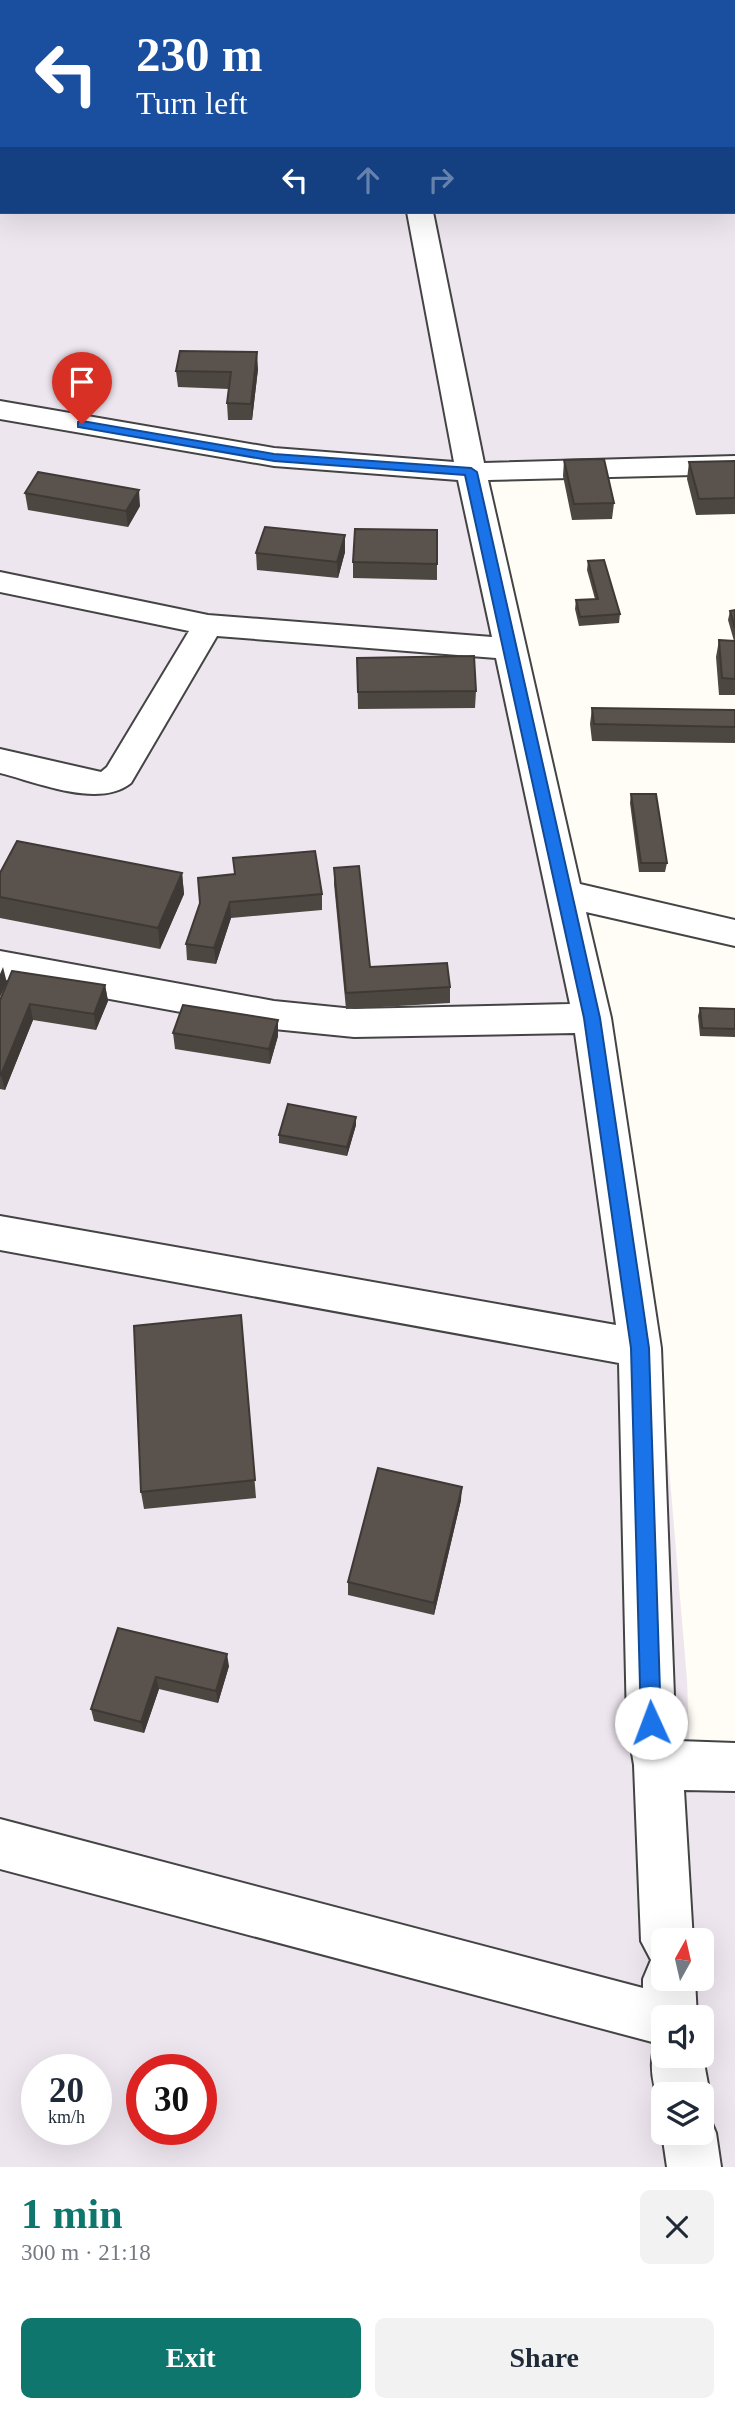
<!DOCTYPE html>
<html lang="en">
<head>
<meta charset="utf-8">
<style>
  :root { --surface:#fff; --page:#f2f2f3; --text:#1f2937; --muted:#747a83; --accent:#0f766e }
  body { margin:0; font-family:Georgia,serif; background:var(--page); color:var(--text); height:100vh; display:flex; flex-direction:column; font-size:26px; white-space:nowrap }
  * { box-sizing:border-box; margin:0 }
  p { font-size:23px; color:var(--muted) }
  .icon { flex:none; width:38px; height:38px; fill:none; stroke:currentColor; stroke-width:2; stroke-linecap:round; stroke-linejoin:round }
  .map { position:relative; height:2167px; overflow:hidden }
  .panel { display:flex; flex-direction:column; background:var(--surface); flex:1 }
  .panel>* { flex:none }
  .guide { position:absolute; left:0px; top:0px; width:735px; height:214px; box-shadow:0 7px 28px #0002; background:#1a4fa0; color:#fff; overflow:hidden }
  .needle { width:46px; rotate:8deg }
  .buttons { position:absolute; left:651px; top:1928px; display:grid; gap:14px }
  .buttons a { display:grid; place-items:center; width:63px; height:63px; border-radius:10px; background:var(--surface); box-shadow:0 7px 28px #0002; font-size:35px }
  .speed { position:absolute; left:21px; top:2054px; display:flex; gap:14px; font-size:35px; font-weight:700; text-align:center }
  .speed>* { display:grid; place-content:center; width:91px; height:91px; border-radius:50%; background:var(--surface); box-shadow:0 7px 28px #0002; line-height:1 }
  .speed small { font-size:18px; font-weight:400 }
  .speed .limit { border:10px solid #d22; background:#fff; color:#111 }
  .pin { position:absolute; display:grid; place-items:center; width:60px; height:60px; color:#fff; margin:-72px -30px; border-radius:50% 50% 50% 0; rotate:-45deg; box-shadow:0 0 7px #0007 }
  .pin .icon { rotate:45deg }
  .me { position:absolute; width:77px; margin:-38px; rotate:358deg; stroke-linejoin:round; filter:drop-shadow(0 0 5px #0008) }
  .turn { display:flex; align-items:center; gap:24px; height:147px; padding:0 21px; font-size:32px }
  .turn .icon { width:91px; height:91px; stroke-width:2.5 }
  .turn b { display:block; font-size:49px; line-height:60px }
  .lanes { display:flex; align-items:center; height:66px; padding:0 21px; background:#0003; justify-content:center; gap:35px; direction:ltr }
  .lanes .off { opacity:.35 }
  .round { display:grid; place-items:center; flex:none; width:74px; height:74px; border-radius:10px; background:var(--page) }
  .headline { display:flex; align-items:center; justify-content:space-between; height:119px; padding:0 21px }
  h1 { font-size:42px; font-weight:600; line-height:52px; color:var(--accent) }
  .primary-button { display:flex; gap:14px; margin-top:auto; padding:14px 21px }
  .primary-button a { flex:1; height:80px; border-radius:10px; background:var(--accent); color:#fff; font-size:28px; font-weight:600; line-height:80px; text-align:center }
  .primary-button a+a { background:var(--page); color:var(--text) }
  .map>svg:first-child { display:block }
  .industrial { fill:#eee6ef; fill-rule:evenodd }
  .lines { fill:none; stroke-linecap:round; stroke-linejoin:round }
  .street-casing { stroke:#444; stroke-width:4 }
  .street { fill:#fff; fill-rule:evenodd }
  .wall { fill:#4d4742 }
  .shaded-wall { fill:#3f3936 }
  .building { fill:#5a524d; stroke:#3f3936; stroke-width:2 }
  .route { fill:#1a73e8; stroke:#114b97; stroke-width:2 }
</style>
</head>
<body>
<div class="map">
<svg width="735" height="2167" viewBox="0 0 735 2167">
  <rect width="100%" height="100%" fill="#fffdf5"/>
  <path class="industrial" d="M0 0H735V465L471 472 555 881 653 1278 687 1680 690 1767 735 1769V2167H0ZM2 2H733V212H2ZM663 1941H702V1979H663ZM663 2018H702V2056H663ZM37 2070H96V2130H37ZM142 2070H201V2130H142ZM663 2095H702V2133H663Z"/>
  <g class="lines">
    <defs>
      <path id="street" d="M401 0H423V2H401Z
        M407 212H433L484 463 735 456V474L488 480 580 884 735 920V946L586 912 611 1018 661 1348 675 1723 678 1741 735 1743V1791L684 1790 693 1941H663V1979H695L697 2018H663V2056H702V2052L710 2095 703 2112 708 2114 716 2133 721 2167H667L662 2133 663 2130V2133H702V2095H663V2112C654 2091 647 2065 656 2043L0 1869V1819L643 1988V1979L651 1960 641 1941 634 1765 627 1723 619 1363 0 1250V1216L616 1325 575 1033 354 1037 274 1029 0 979V951L274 1001 354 1009 570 1004 496 658 217 636 131 783C99 809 37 782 0 773V749L101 772 107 767 189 631 0 592V572L208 615 492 637 458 480 274 466 0 419V401L274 448 454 462Z"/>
    </defs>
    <use href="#street" class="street-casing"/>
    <use href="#street" class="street"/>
  </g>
  <path class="wall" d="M258 369 252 420H228L227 403 229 389 178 387 176 371Z
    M564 460 614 503 612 519 572 520 563 476Z
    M735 461V514L696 515 687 479 689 462Z
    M25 493 140 506 128 527 28 510Z
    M437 530V580L353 578V562Z
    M345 535V552L338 578 257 570 256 553Z
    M588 561 620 614 619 623 579 626 575 609 576 600 595 599 587 570Z
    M735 610V695H719L716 657 719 640 734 641 728 620 730 611Z
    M357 658 476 691 475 708 358 709Z
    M592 708 735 710V743L592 741 590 724Z
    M631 794 667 863 665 872H639L630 803Z
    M334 868 370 967 450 987V1003L346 1009 334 884Z
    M0 873H182L184 894 160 949 0 918Z
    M322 894V910L231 918 216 964 187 960 186 944 200 903Z
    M105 985 108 1001 96 1030 33 1020 5 1090 0 1089V1000Z
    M700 1008 735 1009V1037L700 1036 698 1016Z
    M278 1020V1036L270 1064 175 1049 173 1033Z
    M356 1117V1125L347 1156 279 1143V1135Z
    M241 1315 256 1498 144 1509 141 1492Z
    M461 1500 434 1615 348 1595V1582Z
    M118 1628 229 1666 218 1703 159 1689 144 1733 94 1721 91 1709Z"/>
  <path class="shaded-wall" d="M257 352 258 369 252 420 251 404Z
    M139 490 140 506 128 527 126 511Z
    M345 535V552L338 578 337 562Z
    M182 873 184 894 160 949 158 928Z
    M230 902 231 918 216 964 214 948Z
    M3 967 7 983 0 997V974Z
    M105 985 108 1001 96 1030 94 1014Z
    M30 1004 33 1020 5 1090 1 1075Z
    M278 1020V1036L270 1064 269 1049Z
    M356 1117V1125L347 1156V1147Z
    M462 1487 461 1500 434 1615V1603Z
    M227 1654 229 1666 218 1703 216 1691Z
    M156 1677 159 1689 144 1733 141 1722Z"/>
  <path class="building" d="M180 351 257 352 251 404 227 403 231 372 176 371Z
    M604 459 614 503 574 504 564 460Z
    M735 461V498L699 499 689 462Z
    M38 472 139 490 126 511 25 493Z
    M265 527 345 535 337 562 256 553Z
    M355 529 437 530V564L353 562Z
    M604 560 620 614 580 617 576 600 598 599 588 561Z
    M735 610V628L730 611Z
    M719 640 735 641V679L722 678Z
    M474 656 476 691 358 692 357 658Z
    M592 708 735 710V727L594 724Z
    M631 794H656L667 863H641Z
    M17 841 182 873 158 928 0 897V873Z
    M315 851 322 894 230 902 214 948 186 944 200 903 198 878 235 874 233 858Z
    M359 866 370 967 447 963 450 987 346 993 334 868Z
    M12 971 105 985 94 1014 30 1004 1 1075 0 1074V1000Z
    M183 1005 278 1020 269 1049 173 1033Z
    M700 1008 735 1009V1029L702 1028Z
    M288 1104 356 1117 347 1147 279 1135Z
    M241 1315 255 1480 141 1492 134 1326Z
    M378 1468 462 1487 434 1603 348 1582Z
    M118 1628 227 1654 216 1691 156 1677 141 1722 91 1709Z"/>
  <path class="route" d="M82 421 274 454 471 468 477 472 600 1018 641 1293 649 1348 661 1723 658 1730 651 1733 644 1730 641 1723 631 1348 623 1293 584 1018 465 475 274 461 78 427V422Z"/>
</svg>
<div class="buttons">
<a><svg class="needle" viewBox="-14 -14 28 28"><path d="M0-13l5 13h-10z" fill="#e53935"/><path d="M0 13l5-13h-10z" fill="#747a83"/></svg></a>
<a><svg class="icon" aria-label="sound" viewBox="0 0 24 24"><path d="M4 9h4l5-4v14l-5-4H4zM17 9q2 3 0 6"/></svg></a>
<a><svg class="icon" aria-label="layers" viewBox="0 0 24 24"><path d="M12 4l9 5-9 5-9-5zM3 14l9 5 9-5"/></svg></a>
</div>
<div class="speed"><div>20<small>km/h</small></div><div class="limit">30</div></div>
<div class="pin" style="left:82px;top:424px;background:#d93025"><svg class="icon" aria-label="arrive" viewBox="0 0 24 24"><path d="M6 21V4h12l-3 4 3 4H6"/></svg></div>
<svg class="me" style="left:651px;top:1723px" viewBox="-20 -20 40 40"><circle r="19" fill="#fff"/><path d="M0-13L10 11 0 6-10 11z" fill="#1a73e8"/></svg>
<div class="guide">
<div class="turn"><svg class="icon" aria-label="left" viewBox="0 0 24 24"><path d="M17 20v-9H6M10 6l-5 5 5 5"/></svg><div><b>230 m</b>Turn left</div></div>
<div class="lanes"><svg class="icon" aria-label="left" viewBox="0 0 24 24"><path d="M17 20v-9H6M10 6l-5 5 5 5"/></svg><svg class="icon off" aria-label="ahead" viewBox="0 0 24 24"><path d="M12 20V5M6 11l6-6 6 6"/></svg><svg class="icon off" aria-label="right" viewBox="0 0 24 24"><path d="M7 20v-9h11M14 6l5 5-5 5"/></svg></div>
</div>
</div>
<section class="panel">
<div class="headline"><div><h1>1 min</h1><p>300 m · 21:18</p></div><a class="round"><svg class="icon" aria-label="close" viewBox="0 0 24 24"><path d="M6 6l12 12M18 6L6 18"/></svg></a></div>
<div class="primary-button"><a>Exit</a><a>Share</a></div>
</section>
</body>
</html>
